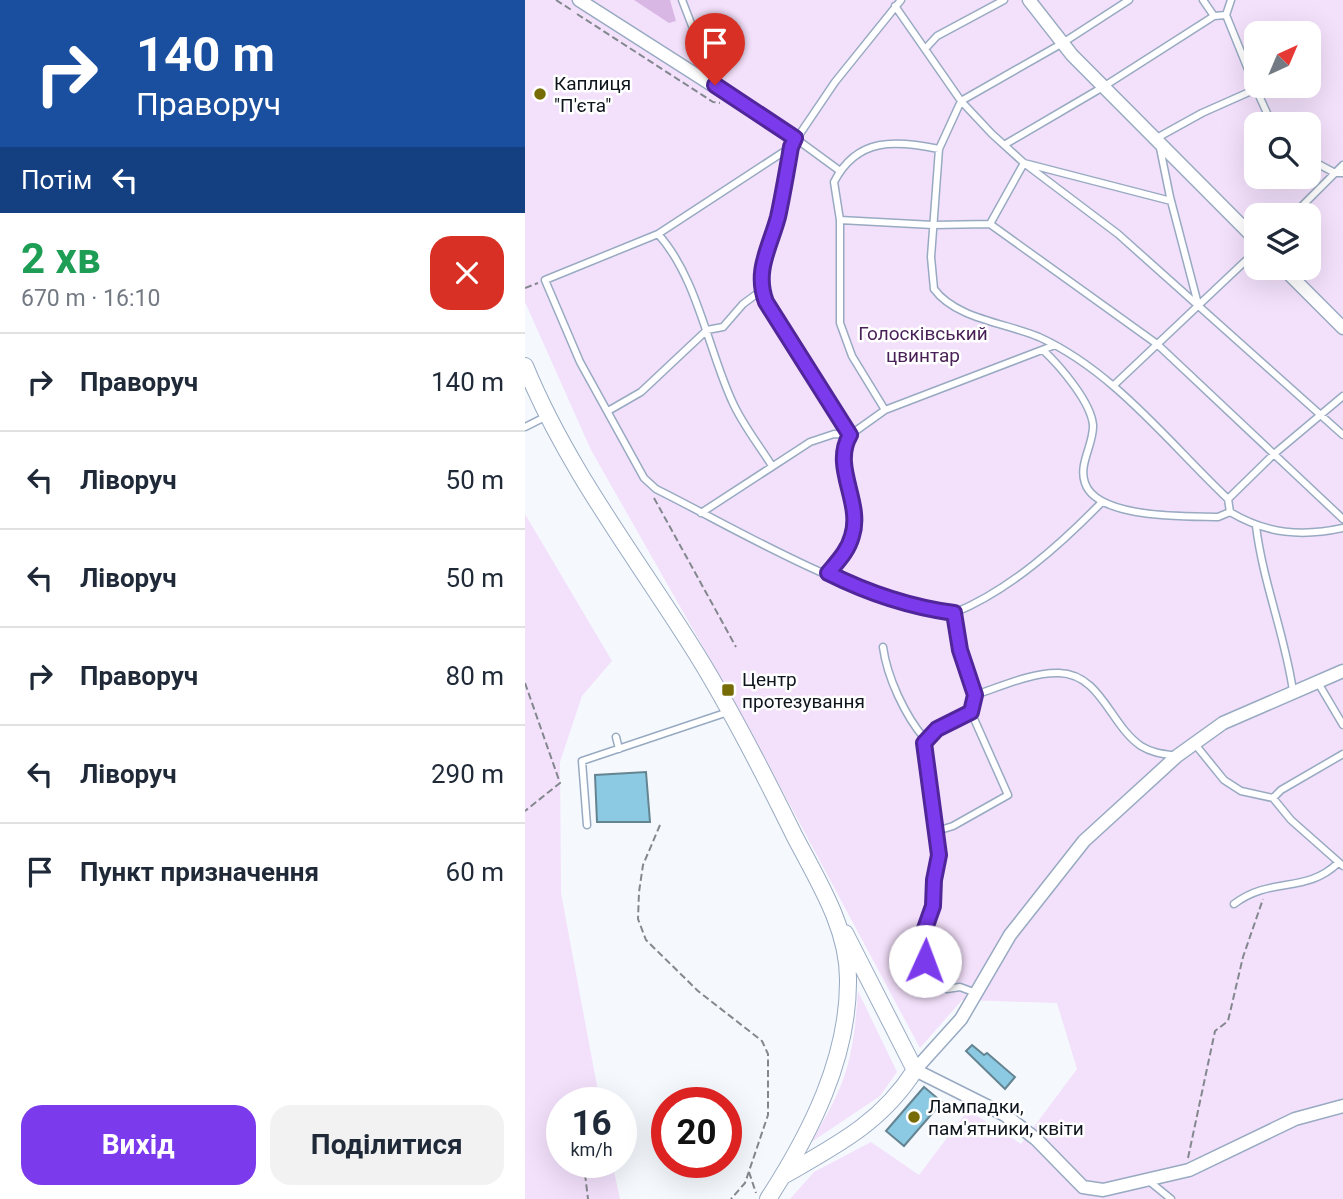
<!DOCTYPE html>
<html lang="uk">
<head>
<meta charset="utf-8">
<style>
  :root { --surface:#fff; --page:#f2f2f3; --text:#1f2937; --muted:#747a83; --line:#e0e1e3; --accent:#7c3aed }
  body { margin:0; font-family:Roboto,sans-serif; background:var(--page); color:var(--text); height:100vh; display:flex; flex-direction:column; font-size:26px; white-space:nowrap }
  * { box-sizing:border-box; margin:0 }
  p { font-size:23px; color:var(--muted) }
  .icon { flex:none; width:38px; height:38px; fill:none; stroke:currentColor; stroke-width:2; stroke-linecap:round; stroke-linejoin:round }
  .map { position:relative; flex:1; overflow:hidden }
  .sheet { display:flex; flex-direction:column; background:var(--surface); width:525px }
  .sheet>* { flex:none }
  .hud { background:#1a4fa0; color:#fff; overflow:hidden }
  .needle { width:46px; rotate:44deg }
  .fabs { position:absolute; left:719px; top:21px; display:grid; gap:14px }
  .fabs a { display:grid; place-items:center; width:77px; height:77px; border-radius:14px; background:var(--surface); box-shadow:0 7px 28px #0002; font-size:35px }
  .speed { position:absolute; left:21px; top:1087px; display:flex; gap:14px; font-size:35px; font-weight:700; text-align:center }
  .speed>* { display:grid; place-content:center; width:91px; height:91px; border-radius:50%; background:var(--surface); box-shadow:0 7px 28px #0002; line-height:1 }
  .speed small { font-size:18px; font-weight:400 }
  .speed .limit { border:10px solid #d22; background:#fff; color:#111 }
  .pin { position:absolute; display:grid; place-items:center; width:60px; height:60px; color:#fff; margin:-72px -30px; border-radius:50% 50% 50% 0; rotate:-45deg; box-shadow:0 0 7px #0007 }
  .pin .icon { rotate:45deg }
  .me { position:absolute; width:77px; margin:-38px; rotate:2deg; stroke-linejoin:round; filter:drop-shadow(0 0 5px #0008) }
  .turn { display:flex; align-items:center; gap:24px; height:147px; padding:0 21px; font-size:32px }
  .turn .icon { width:91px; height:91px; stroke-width:2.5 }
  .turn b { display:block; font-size:49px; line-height:60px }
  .then { display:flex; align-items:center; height:66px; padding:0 21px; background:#0003; gap:14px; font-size:26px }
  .round { display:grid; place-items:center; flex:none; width:74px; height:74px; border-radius:21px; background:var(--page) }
  .headline { display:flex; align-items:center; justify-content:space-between; height:119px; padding:0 21px }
  h1 { font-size:42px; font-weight:700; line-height:52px; color:#1e9e55 }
  .cta { display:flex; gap:14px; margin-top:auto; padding:14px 21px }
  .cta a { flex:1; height:80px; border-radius:21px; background:var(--accent); color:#fff; font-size:28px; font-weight:700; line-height:80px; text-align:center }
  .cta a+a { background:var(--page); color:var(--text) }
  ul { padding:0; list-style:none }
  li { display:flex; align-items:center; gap:21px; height:98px; padding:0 21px; border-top:2px solid var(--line) }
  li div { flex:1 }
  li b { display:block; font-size:26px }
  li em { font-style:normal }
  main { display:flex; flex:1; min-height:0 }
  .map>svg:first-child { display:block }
  .green { fill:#f3e0fb; fill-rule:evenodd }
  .forest { fill:#d8b7e5 }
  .building { fill:#8bcae2; stroke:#658491; stroke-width:2 }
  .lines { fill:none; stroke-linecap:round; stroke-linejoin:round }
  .service-casing { stroke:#98aac2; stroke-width:9 }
  .minor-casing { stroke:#98aac2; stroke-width:15 }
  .tertiary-casing { stroke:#98aac2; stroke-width:18 }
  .path { stroke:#83888f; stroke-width:2; stroke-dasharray:7 3.5; stroke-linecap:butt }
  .service { stroke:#fff; stroke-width:6 }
  .minor { stroke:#fff; stroke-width:12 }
  .tertiary { stroke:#fff; stroke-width:16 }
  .route-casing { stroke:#51269a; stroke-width:18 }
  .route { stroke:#7c3aed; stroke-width:12 }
  .poi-dot { fill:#766b05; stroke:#fff; stroke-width:2.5 }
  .labels { text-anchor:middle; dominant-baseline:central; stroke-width:5; stroke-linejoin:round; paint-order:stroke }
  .poi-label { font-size:19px; fill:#0e151d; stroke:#fff; text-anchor:start }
  .park-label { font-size:19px; fill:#481f56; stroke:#fff }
</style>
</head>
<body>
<main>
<section class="sheet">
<div class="hud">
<div class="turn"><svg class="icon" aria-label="right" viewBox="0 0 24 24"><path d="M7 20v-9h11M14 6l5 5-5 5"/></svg><div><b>140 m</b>Праворуч</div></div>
<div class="then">Потім<svg class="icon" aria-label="left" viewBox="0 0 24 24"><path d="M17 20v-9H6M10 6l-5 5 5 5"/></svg></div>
</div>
<div class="headline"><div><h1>2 хв</h1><p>670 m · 16:10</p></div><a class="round" style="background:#d93025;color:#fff"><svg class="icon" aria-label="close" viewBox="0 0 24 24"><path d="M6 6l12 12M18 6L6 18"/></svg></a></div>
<ul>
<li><svg class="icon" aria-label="right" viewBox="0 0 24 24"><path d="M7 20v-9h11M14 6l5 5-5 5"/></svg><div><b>Праворуч</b></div><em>140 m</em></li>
<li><svg class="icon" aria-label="left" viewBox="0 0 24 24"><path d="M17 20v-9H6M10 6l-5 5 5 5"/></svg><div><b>Ліворуч</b></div><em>50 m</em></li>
<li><svg class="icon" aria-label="left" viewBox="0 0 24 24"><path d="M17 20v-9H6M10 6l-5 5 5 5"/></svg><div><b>Ліворуч</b></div><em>50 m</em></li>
<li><svg class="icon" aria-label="right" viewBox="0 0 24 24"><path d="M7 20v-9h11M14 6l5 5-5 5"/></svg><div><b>Праворуч</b></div><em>80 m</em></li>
<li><svg class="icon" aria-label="left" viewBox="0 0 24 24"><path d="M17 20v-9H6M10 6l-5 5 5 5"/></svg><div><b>Ліворуч</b></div><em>290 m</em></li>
<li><svg class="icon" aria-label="arrive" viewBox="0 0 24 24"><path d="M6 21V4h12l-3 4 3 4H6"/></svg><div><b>Пункт призначення</b></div><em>60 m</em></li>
</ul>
<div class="cta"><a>Вихід</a><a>Поділитися</a></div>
</section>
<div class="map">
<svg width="818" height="1199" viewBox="0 0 818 1199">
  <rect width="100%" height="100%" fill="#f5f9fe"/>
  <path class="green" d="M0 0H818V1199H265L289 1172 346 1142 394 1175 443 1110 496 1144 552 1069 532 1003 437 1000 395 1048 219 719 66 450 0 302ZM732 33H784V86H732ZM732 124H784V177H732ZM732 215H784V268H732Z
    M0 514 87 661 57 696 35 762 36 893 75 1102H37V1162H87L95 1199H0Z
    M333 991 372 1072 355 1096 285 1143C322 1084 328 1061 333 991Z"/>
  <path class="forest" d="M109 0H145L151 21 144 23Z"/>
  <path class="building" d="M121 772 125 822H72L70 775Z
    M447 1045 459 1055 462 1053 490 1077 480 1089 441 1051Z
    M399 1087 417 1102 379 1146 361 1131Z"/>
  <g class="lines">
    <defs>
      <path id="service" d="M157 0 189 83
        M604 0 536 44 436 101 414 149 406 257 409 289C431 319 481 323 514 337 589 371 644 443 703 499L705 512C742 534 777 537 818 528
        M678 0 689 16
        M370 6 436 101 467 134 499 163 593 234 818 435
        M400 49 412 36 479 0
        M731 89 747 124
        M270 138 315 171
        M630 139 677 113 731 89 701 15
        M479 145 578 87 689 16 701 15 706 0
        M266 147 133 234 20 280 55 362 119 478 131 489C227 537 321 597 429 613 485 590 535 545 577 502
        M635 148 645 197 673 304
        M784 159 810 173H818
        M768 215 818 165
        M315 220 408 225 465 224 632 344 818 519
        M465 224 499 163 646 201
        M133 234C172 277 183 349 207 401 217 424 234 445 247 466
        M518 350C535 366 566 402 568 425 569 444 553 464 560 483 572 519 661 516 693 517L705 512
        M588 386 732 250
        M360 410 327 356 315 323V220L309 182C332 137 371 140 414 149
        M83 411 116 392 182 330 198 327 218 304 237 290
        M0 427 22 416
        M703 499 749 454 818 396
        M176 513 285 442 309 434 325 435 360 410 530 345
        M731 526C738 583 760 635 768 691
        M303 573C313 561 323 551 327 536 338 502 306 467 325 435L241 302 236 271 259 190 266 147 310 82 376 0
        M429 613 435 650 450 695C475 687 507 672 534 673 576 674 585 725 616 746 627 753 639 754 652 756
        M358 647C362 677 380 716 400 739
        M792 681 818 725
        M450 695 446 712 412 728 399 743 414 855 409 880 408 907 396 940V950L407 976 422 989 435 987 451 993
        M91 737 94 749
        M669 743 699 780 716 791 748 798 766 820 818 866
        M748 798 756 790 818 754
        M62 825 57 761 203 712
        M412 831 428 826 483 795 446 712
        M709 904C746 876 781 894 813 863
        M624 1181 646 1199"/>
      <path id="minor" d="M54 0 270 138
        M504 0 547 55 732 241
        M758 268 818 328
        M818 671 698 723 652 756 559 841 485 935 436 1019 390 1070 480 1115 511 1139 558 1187 578 1190 664 1170 770 1119 818 1106"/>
      <path id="tertiary" d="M0 366C41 466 107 552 164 642 202 701 239 774 270 837 293 881 323 928 323 979 324 1058 285 1134 243 1199
        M258 1176C312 1145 356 1123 390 1070L320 933"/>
    </defs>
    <use href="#service" class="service-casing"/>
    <use href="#minor" class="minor-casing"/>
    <use href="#tertiary" class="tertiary-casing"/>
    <path class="path" d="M31 0 48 11
      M52 14 188 102 195 103
      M0 288 13 283
      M129 498 211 647
      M0 683 35 783 0 811
      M135 825 118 865 114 892 113 919 121 940 173 991 237 1041 243 1054V1115L220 1183 206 1199
      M663 1158 690 1031 703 1021 718 957 738 899
      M224 1172 231 1193
      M60 1174 63 1199"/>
    <use href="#service" class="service"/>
    <use href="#minor" class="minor"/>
    <use href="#tertiary" class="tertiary"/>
  </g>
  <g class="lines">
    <defs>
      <path id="route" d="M190 85 270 138 266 147C262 170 258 194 253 217 245 247 229 271 241 302L325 435C306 467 338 502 327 536 323 551 313 561 303 573 343 593 385 607 429 613L435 650 450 695 446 712 412 729 399 743 414 855 409 880 408 906 396 940 400 961"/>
    </defs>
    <use href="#route" class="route-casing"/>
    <use href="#route" class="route"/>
  </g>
  <g class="poi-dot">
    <circle cx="15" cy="94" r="7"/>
    <rect x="196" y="683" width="14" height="14" rx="3.5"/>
    <circle cx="389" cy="1117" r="7"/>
  </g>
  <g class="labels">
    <g class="poi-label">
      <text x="29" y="83">Каплиця<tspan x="29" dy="22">"П'єта"</tspan></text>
      <text x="217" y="679">Центр<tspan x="217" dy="22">протезування</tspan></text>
      <text x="403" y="1106">Лампадки,<tspan x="403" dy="22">пам'ятники, квіти</tspan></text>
    </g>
    <g class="park-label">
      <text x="398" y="333">Голосківський<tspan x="398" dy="22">цвинтар</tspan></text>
    </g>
  </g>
</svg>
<div class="fabs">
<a><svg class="needle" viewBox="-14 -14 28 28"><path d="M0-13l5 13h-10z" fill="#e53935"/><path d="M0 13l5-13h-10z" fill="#747a83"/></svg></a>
<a><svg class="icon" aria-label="search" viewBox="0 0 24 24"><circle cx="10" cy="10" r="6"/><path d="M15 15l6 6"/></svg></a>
<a><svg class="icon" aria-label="layers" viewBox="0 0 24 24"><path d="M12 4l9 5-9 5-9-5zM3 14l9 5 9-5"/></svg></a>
</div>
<div class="speed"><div>16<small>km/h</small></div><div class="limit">20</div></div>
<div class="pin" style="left:190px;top:85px;background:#d93025"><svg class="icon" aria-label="arrive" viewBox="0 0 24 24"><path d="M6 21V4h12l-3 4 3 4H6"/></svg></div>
<svg class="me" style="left:400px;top:961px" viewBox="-20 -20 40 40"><circle r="19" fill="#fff"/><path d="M0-13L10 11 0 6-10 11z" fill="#7c3aed"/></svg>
</div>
</main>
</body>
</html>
